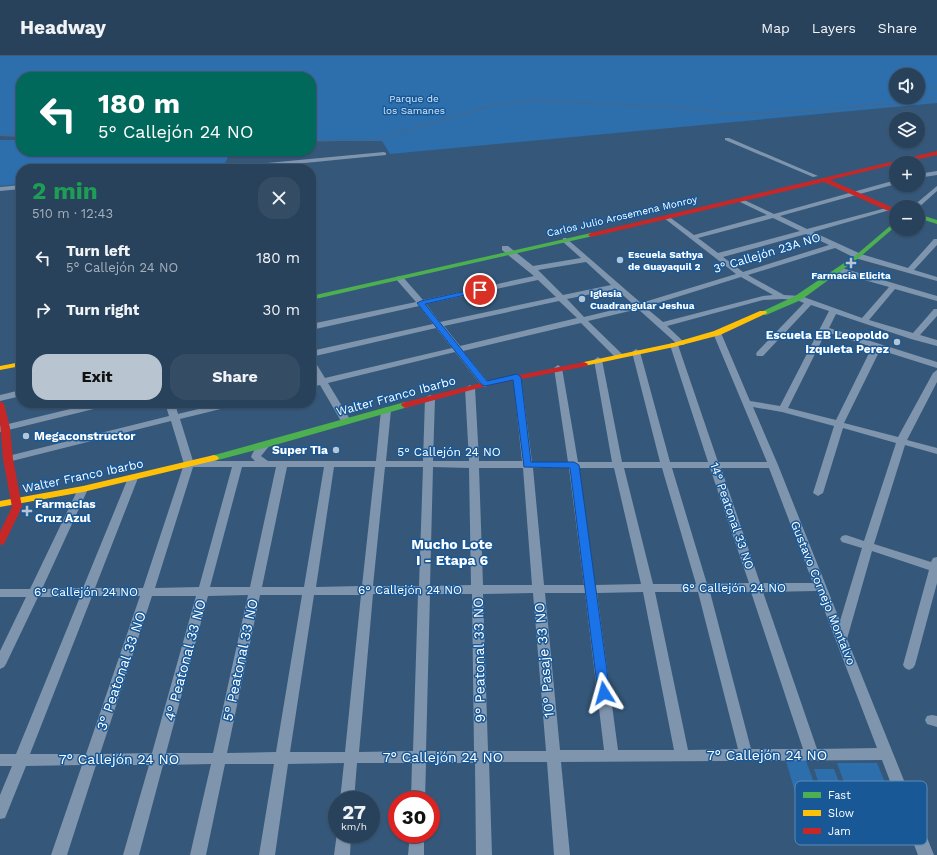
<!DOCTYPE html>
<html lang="en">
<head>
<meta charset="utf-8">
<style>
  :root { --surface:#28425c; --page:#344d65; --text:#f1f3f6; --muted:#a5b0bb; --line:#445b72; --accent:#b8c5d0 }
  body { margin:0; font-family:"Work Sans",sans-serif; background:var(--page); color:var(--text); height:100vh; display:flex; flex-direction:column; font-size:15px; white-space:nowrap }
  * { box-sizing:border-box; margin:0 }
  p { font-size:13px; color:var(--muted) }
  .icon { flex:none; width:22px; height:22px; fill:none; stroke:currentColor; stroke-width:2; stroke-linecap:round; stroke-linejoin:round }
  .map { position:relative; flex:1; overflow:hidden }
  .side { position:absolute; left:16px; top:108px; width:300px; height:244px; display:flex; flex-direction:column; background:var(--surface); border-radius:16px; box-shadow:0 1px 3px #0004,0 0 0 1px var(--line) }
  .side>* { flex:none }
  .top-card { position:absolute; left:16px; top:16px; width:300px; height:84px; border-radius:16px; box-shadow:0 1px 3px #0004,0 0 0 1px var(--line); background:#00695c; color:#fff; overflow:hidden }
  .controls { position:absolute; left:889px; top:12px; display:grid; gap:8px }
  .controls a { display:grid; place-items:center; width:36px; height:36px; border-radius:50%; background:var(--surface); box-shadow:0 1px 3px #0004,0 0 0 1px var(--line); font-size:20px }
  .speed { position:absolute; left:328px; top:735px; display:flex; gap:8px; font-size:20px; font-weight:700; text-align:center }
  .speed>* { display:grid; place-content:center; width:52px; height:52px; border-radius:50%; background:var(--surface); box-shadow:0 1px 3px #0004,0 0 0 1px var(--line); line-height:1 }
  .speed small { font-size:10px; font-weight:400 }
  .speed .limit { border:6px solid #d22; background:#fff; color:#111 }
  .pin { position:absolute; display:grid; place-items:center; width:34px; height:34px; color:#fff; margin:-17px; border:2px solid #fff; border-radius:50%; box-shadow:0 1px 4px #0007 }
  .me { position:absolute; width:44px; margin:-22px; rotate:352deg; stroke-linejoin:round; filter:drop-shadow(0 0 3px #0008) }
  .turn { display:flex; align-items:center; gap:14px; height:84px; padding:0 16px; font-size:18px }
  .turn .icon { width:52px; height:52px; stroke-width:2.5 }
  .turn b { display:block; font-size:28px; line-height:34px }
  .round { display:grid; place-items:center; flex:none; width:42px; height:42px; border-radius:16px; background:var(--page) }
  .overview { display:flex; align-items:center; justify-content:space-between; height:68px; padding:0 16px }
  h1 { font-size:24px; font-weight:700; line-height:30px; color:#1e9e55 }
  .action { display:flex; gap:8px; margin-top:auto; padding:8px 16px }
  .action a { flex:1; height:46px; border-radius:16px; background:var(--accent); color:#111; font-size:16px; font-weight:700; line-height:46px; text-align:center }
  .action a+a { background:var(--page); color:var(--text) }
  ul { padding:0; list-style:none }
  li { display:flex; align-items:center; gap:12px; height:52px; padding:0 16px }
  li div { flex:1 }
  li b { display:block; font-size:15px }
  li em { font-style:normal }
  header { display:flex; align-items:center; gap:24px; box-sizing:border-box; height:56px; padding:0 20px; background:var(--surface); border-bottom:1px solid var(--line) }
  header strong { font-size:19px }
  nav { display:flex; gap:22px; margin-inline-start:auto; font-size:14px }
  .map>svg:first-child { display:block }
  .green { fill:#2d6ead; fill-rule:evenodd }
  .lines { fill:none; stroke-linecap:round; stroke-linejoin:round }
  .stream { stroke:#3e6a96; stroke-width:1.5 }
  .street { fill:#7f95ad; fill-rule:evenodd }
  .fast { fill:#4caf50; fill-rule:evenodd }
  .slow { fill:#ffc107; fill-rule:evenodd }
  .jam { fill:#c62828; fill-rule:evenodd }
  .route { fill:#1a73e8; stroke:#114b97 }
  .poi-dot { fill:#b8c5d0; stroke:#185897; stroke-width:1.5 }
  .labels { text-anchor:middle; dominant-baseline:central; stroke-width:3; stroke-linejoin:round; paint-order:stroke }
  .far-park-label { font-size:10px; fill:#d2e8fc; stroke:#185897 }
  .far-street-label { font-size:10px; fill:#fff; stroke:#185897 }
  .far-poi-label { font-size:10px; font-weight:bold; fill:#fff; stroke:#185897; text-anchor:start }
  .street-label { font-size:12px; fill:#fff; stroke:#185897 }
  .poi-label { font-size:12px; font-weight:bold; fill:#fff; stroke:#185897; text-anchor:end }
  .quarter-label { font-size:14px; font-weight:bold; fill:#fff; stroke:#185897 }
  .near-street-label { font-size:14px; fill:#fff; stroke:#185897 }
  .key { fill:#185897; stroke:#5d8ab6; stroke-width:1 }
  .key-label { font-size:11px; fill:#fff }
</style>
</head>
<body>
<header>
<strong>Headway</strong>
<nav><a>Map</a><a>Layers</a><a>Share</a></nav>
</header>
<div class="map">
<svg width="937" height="799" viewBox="0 0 937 799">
  <rect width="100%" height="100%" fill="#35587a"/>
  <path class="green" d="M0 0H937V47L390 98 382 85H311V21H21V81L0 80ZM896 19H918V41H896Z
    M0 84H21V95H231L223 111 199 113H21V128L0 130Z
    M785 702H805L818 738 796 739Z
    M837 707H877L886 729H845Z
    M814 713H834L848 750 827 751Z"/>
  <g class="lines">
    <path class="stream" d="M918 32H937
      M0 79H21
      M311 85 377 83 494 49 532 44 685 52 732 58 812 55 877 48H899L934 43 933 41 918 36"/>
    <path class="street" d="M725 82H729L818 120 813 121 725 84Z
      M384 96 386 97V99L245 113H222L225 111Z
      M937 115V119L918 122V118Z
      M896 124V128L780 160 807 173 886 152H890V154L813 176 861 198 908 212 934 183H937V189L914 214 937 221V225L855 202 835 192 748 219 784 239 801 240 862 262 889 231 836 216V212H842L937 240V245L895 233 869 264 913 277 934 253H937V260L920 279 937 284V290L911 283 836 258 829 272 937 306V312L880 294 844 367 898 381 933 317 937 314V326L907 384 937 392V398L905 389 874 488 931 506 933 502 937 501V527L915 609 913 612 909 614 905 612 903 609 929 514 872 495 847 583 934 799H918L882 704 561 706 570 799H554L547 706H489L492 799H476L475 707H426L425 744H411L412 707H357L354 744H340L344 707 288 708 275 799H259L274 708H225L206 799H190L211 708 163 709 139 799H123L149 709H96L67 799H51L82 709 26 710 5 762 0 763V739L12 710H0V698H16L80 541H38L6 608 4 611 0 613V595L26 541H0V533H30L78 433 83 430 88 433 42 533 83 532 128 422 133 419 138 422 95 532H143L184 408 171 365 8 406 3 403 4 401 169 360 165 347H175L178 358 223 347H239L237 349 180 363 193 405H255L251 401C253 395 258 388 265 386L270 389 261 400 268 405H376L381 354 386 351 391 354 386 405H423L425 342 430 339 435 342 433 405H469L465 332 470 329 475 332 479 405H522L513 321 517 318 521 321 532 406H568L554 312 558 309 562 312 578 406H612L594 304 598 301 602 304 622 406H660L632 296 636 293 640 296 670 406H708L670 289 671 287H676L638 253 588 265 622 298 623 300 622 302H616L581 267 463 295 490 328 485 331 482 330 455 296 328 327 351 365 346 368 341 365 320 329 311 331V325L317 324 311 313V303L314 304 325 322 452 292 436 272 311 301V295L433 268 419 250 311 274V268L416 246 395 222 399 220H402L423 244 534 220 502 194V190H508L533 210 581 202 563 186V182H566L641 247 736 218 664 162V160H668L694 179 767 159 738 145V143H742L774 158ZM773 162 800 175 718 197 698 182ZM806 178 829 189 743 216 723 201ZM586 206 611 229 563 239 538 214ZM741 221 773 239 763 240 663 266 645 251ZM538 224 556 241 440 266 426 248ZM616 233 634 249 584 261 567 243ZM782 243 797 244 804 247 757 296 756 298 757 300H763L811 249 829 255 780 350 750 345 721 277 717 274 713 277 767 406H718L678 289H684L685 287 667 270 763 244ZM559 245 577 262 460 290 444 270ZM826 276 872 291 836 364 788 352ZM753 351 782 356 834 370 813 437 818 440 823 437 843 372 896 387 864 485 846 479 842 480 840 483 842 486 862 492 840 565 778 409ZM193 411H232L199 531 155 532ZM242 411H276L250 531H210ZM287 411H324L304 531H262ZM334 411H375L362 530 316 531ZM385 411H423L419 530H373ZM433 411 469 412 471 529 430 530ZM479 412H523L532 529H483ZM533 412H569L584 529H544ZM579 412H614L641 528 595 529ZM624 412H662L696 528H653ZM672 412H710L749 527 707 528ZM721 412H769L813 527H760ZM817 535 877 692 817 693 763 536ZM643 536 674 694H618L597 537ZM655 536H698L738 693 688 694ZM710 536H751L803 693H751ZM533 537 546 695H488L483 538ZM545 537H585L604 694H560ZM373 538H418L413 695 359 696ZM430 538H472L474 695H426ZM248 539 213 697H166L208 540ZM260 539H302L276 696 227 697ZM314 539H361L345 696H290ZM92 540H140L86 698H30ZM152 540H196L152 697 100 698Z
      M21 129V133L0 135V131Z
      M937 130V135L918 152 912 151Z
      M21 334V340L0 345V339Z
      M95 347H112L110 349 0 376V370Z
      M932 659 937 660V671L927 668 925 664 927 660Z
      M337 777 351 778 350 799H334Z
      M410 778H424V799H408Z"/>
    <path class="fast" d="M918 158 937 164V168L918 162Z
      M896 165V170L860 201 801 244 766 259H760L759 257 795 240 856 199Z
      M591 177 594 179 593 180 311 244V240Z
      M405 346 408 347 409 349 408 351 268 391 214 405 209 402 211 400Z"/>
    <path class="slow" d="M760 255H766L767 257 720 279 674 291 584 310 580 308 584 306 673 287 714 275Z
      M21 306V310L0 314V310Z
      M214 399 217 400 219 402 217 404 83 436 0 451V445L83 430Z"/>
    <path class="jam" d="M937 95V99L902 107H896V108L830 124 896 153V157L886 154 824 126 591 181 588 179 591 177Z
      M584 306 588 308 587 310 486 330 405 352 401 349 402 347 485 326Z
      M0 345 4 348 10 372 13 403 22 451 5 486 4 488 0 489V476L12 451 3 403 0 365Z"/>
  </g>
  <path class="route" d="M480 232 484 234 483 235 425 248 487 325 517 318 521 321 531 406H574L579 409 610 637 609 641 604 642 600 641 598 637 570 412 524 411 513 324 485 330 482 329 417 247 421 245Z"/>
  <g class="poi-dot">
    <circle cx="620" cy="204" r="4"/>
    <path d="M849 201h4v4h4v4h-4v4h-4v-4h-4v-4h4z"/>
    <circle cx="582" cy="243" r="4"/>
    <circle cx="897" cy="286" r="4"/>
    <circle cx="26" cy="380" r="4"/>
    <circle cx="336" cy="394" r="4"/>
    <path d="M25 449h4v4h4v4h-4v4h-4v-4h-4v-4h4z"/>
  </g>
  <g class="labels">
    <g class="far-park-label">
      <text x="414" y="42">Parque de<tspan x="414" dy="12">los Samanes</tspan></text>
    </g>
    <g class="far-street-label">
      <text transform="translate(622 160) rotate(-13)">Carlos Julio Arosemena Monroy</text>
    </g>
    <g class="far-poi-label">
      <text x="628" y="198">Escuela Sathya<tspan x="628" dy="12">de Guayaquil 2</tspan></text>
      <text x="851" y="219" text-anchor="middle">Farmacia Elicita</text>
      <text x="590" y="237">Iglesia<tspan x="590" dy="12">Cuadrangular Jeshua</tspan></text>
    </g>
    <g class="street-label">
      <text transform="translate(767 197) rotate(-17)">3° Callejón 23A NO</text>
      <text transform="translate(396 340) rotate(-15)">Walter Franco Ibarbo</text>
      <text x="449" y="396">5° Callejón 24 NO</text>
      <text transform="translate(83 420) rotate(-12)">Walter Franco Ibarbo</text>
      <text transform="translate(732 460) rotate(71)">14° Peatonal 33 NO</text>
      <text x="734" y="532">6° Callejón 24 NO</text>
      <text x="410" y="534">6° Callejón 24 NO</text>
      <text x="86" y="536">6° Callejón 24 NO</text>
      <text transform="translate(823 537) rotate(68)">Gustavo Cornejo Montalvo</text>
    </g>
    <g class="poi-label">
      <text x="889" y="279">Escuela EB Leopoldo<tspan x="889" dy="14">Izquieta Perez</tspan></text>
      <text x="34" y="380" text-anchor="start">Megaconstructor</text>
      <text x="328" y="394">Super Tia</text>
      <text x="35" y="448" text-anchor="start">Farmacias<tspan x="35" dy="14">Cruz Azul</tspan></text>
    </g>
    <g class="quarter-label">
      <text x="452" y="488">Mucho Lote<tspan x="452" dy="16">I - Etapa 6</tspan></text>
    </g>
    <g class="near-street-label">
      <text transform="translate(185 604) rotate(-75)">4° Peatonal 33 NO</text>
      <text transform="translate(240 604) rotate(-78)">5° Peatonal 33 NO</text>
      <text transform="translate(479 604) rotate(-91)">9° Peatonal 33 NO</text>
      <text transform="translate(544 604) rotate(-95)">10° Pasaje 33 NO</text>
      <text transform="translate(121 615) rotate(-71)">3° Peatonal 33 NO</text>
      <text x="767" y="699">7° Callejón 24 NO</text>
      <text x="443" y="701">7° Callejón 24 NO</text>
      <text x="119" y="703">7° Callejón 24 NO</text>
    </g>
  </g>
  <rect x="795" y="725" width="132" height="64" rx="6" class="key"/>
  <rect x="803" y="736" width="18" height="6" fill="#4caf50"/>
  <rect x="803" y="754" width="18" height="6" fill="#ffc107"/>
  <rect x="803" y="772" width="18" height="6" fill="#c62828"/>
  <g class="key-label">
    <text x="828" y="743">Fast</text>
    <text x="828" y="761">Slow</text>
    <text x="828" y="779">Jam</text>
  </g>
</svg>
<div class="controls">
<a><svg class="icon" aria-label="sound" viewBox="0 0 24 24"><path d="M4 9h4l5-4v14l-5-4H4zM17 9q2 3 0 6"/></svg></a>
<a><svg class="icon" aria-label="layers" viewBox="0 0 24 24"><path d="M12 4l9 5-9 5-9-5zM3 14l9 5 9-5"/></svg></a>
<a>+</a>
<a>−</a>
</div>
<div class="speed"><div>27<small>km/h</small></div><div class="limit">30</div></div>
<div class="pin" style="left:480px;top:234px;background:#d93025"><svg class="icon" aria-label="arrive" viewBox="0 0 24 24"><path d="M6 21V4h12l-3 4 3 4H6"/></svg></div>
<svg class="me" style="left:604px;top:637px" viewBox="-20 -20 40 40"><path d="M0-17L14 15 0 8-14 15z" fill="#1a73e8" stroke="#fff" stroke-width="4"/></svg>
<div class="top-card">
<div class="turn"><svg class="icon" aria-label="left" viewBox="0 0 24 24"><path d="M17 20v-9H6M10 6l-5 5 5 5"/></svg><div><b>180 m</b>5° Callejón 24 NO</div></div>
</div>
<section class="side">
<div class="overview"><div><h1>2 min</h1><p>510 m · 12:43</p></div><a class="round"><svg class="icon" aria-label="close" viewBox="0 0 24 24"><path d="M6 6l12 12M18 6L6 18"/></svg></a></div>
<ul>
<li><svg class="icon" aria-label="left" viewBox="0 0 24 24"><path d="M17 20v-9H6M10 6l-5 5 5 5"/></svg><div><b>Turn left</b><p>5° Callejón 24 NO</p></div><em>180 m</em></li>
<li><svg class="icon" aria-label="right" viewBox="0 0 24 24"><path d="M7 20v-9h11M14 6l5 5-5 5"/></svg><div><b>Turn right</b></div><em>30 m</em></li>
</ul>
<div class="action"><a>Exit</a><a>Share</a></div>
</section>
</div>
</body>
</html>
